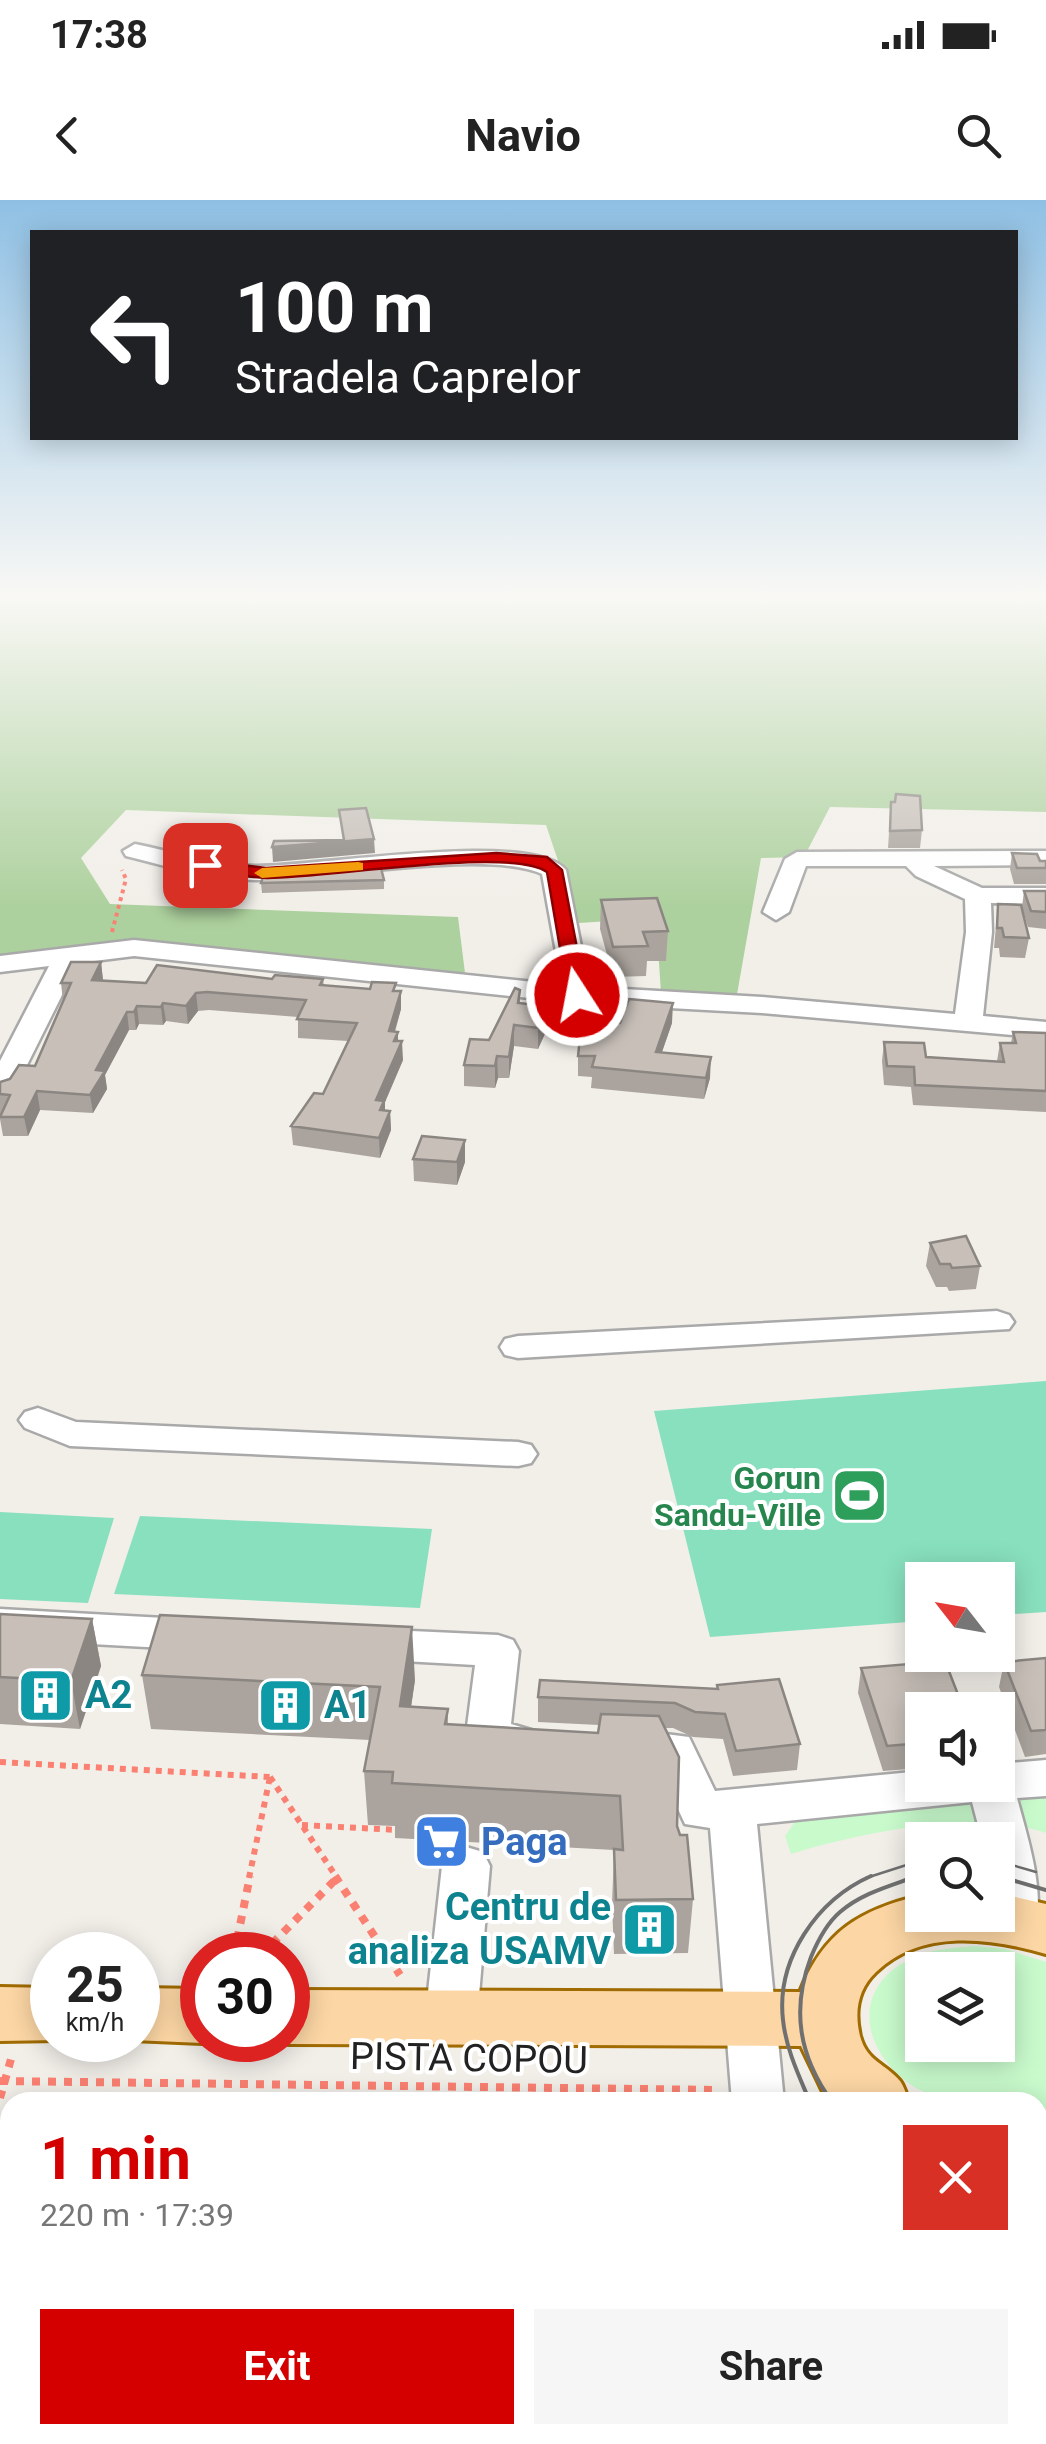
<!DOCTYPE html>
<html lang="en">
<head>
<meta charset="utf-8">
<style>
  :root { --surface:#fff; --page:#f6f6f6; --text:#222; --muted:#767676; --accent:#d40000 }
  body { margin:0; font-family:Roboto,sans-serif; background:var(--page); color:var(--text); height:100vh; display:flex; flex-direction:column; font-size:38px; white-space:nowrap }
  * { box-sizing:border-box; margin:0 }
  p { font-size:32px; color:var(--muted) }
  .icon { flex:none; width:55px; height:55px; fill:none; stroke:currentColor; stroke-width:2; stroke-linecap:round; stroke-linejoin:round }
  .map { position:relative; flex:1; overflow:hidden }
  .side { position:absolute; left:0px; top:1892px; width:1048px; height:352px; display:flex; flex-direction:column; background:var(--surface); border-radius:30px 30px 0 0; box-shadow:0 5px 25px #0003 }
  .side>* { flex:none }
  .hud { position:absolute; left:30px; top:30px; width:988px; height:210px; border-radius:0px; box-shadow:0 5px 25px #0003; background:#202124; color:#fff; overflow:hidden }
  .needle { width:65px; rotate:301deg }
  .buttons { position:absolute; left:905px; top:1362px; display:grid; gap:20px }
  .buttons a { display:grid; place-items:center; width:110px; height:110px; border-radius:0px; background:var(--surface); box-shadow:0 5px 25px #0003; font-size:50px }
  .speed { position:absolute; left:30px; top:1732px; display:flex; gap:20px; font-size:50px; font-weight:700; text-align:center }
  .speed>* { display:grid; place-content:center; width:130px; height:130px; border-radius:50%; background:var(--surface); box-shadow:0 5px 25px #0003; line-height:1 }
  .speed small { font-size:25px; font-weight:400 }
  .speed .limit { border:15px solid #d22; background:#fff; color:#111 }
  .pin { position:absolute; display:grid; place-items:center; width:85px; height:85px; color:#fff; margin:-42px; border-radius:20px; box-shadow:0 5px 15px #0006 }
  .me { position:absolute; width:110px; margin:-55px; rotate:349deg; stroke-linejoin:round; filter:drop-shadow(0 0 8px #0008) }
  .turn { display:flex; align-items:center; gap:35px; height:210px; padding:0 40px; font-size:45px }
  .turn .icon { width:130px; height:130px; stroke-width:2.5 }
  .turn b { display:block; font-size:70px; line-height:85px }
  .round { display:grid; place-items:center; flex:none; width:105px; height:105px; border-radius:0px; background:var(--page) }
  .summary { display:flex; align-items:center; justify-content:space-between; height:170px; padding:0 40px }
  h1 { font-size:60px; font-weight:700; line-height:75px; color:var(--accent) }
  .primary-button { display:flex; gap:20px; margin-top:auto; padding:20px 40px }
  .primary-button a { flex:1; height:115px; border-radius:0px; background:var(--accent); color:#fff; font-size:40px; font-weight:700; line-height:115px; text-align:center }
  .primary-button a+a { background:var(--page); color:var(--text) }
  .status { display:flex; justify-content:space-between; align-items:center; height:70px; padding:0 50px; background:var(--surface); direction:ltr }
  .status svg { height:28px; fill:currentColor }
  header { display:flex; justify-content:space-between; align-items:center; height:130px; padding:0 40px; background:var(--surface); font-size:45px; font-weight:700 }
  .map>svg:first-child { display:block }
  .forest { fill:#add19e }
  .park { fill:#c8facc; fill-rule:evenodd }
  .pitch { fill:#88e0be }
  .lines { fill:none; stroke-linecap:round; stroke-linejoin:round }
  .minor-casing { stroke:#a9a9a9; stroke-width:5 }
  .major-casing { stroke:#a06b00; stroke-width:6 }
  .path-far2 { stroke:#fa8072; stroke-width:4; stroke-dasharray:4 4; stroke-linecap:butt }
  .path-far1 { stroke:#fa8072; stroke-width:6; stroke-dasharray:6 6; stroke-linecap:butt }
  .path { stroke:#fa8072; stroke-width:8; stroke-dasharray:8 8; stroke-linecap:butt }
  .minor { fill:#fff; fill-rule:evenodd }
  .major { fill:#fcd6a4; fill-rule:evenodd }
  .tram-far1 { stroke:#707070; stroke-width:2.5 }
  .tram { stroke:#707070; stroke-width:4 }
  .wall { fill:#aba49e }
  .shaded-wall { fill:#8b8681 }
  .building { fill:#c7bfb8; stroke:#8b8681; stroke-width:2.5 }
  .route { fill:#d40000; stroke:#8a0000; stroke-width:2.5 }
  .slow { fill:#f59e0b }
  .labels { text-anchor:middle; dominant-baseline:central; stroke-width:8; stroke-linejoin:round; paint-order:stroke }
  .leisure-label { font-size:32px; font-weight:bold; fill:#27864d; stroke:#fff; text-anchor:end }
  .near-culture-label { font-size:38px; font-weight:bold; fill:#0d838f; stroke:#fff; text-anchor:start }
  .near-shop-label { font-size:38px; font-weight:bold; fill:#366cbe; stroke:#fff; text-anchor:start }
  .near-street-label { font-size:38px; fill:#222; stroke:#fff }
</style>
</head>
<body>
<div class="status"><b>17:38</b><svg viewBox="0 0 49 12"><path d="M0 12V9h3v3zM5 12V6h3v6zM10 12V3h3v9zM15 12V0h3v12zM26 1h20v11H26zM47 4h2v5h-2z"/></svg></div>
<header><svg class="icon" aria-label="back" viewBox="0 0 24 24"><path d="M15 5l-7 7 7 7"/></svg>Navio<svg class="icon" aria-label="search" viewBox="0 0 24 24"><circle cx="10" cy="10" r="6"/><path d="M15 15l6 6"/></svg></header>
<div class="map">
<svg width="1046" height="2244" viewBox="0 0 1046 2244">
  <rect width="100%" height="100%" fill="#f2efe9"/>
  <path class="forest" d="M0 393H1046V612L830 607 804 657 761 658 736 800 661 793 656 718 579 723 546 625 126 610 81 658 110 704 458 717 465 773 93 744 0 760Z"/>
  <path class="park" d="M1046 1589V1633C978 1608 859 1633 791 1654L785 1636 801 1613Z
    M975 1746 1005 1749 1046 1762V1908L1038 1909V1902C998 1902 952 1909 916 1888 865 1857 847 1792 908 1760 929 1749 952 1748 975 1746ZM922 1770H998V1845H922Z
    M1038 2066H1046V2206H1038Z"/>
  <path class="pitch" d="M1046 1181V1412L998 1415V1380H922V1421L710 1437 654 1211Z
    M0 1312 114 1318 88 1403 0 1399Z
    M140 1316 432 1329 420 1408 114 1394Z"/>
  <g class="lines">
    <defs>
      <path id="minor" d="M135 644C175 652 215 665 256 666 314 667 532 629 566 670L589 787 762 797 955 814 966 732 965 699 916 676 906 666H806L789 712 776 720 763 712 785 659 797 652 1046 651V665L934 666 982 688H1046V704L991 703 992 732 983 816 1046 822V838L762 813 577 803 134 756 78 763 15 889 10 895 0 898V861L49 766 0 772V756L134 740 562 785 542 674C489 649 328 679 262 680 217 681 170 667 126 656L123 651Z
        M997 1111 1009 1115 1014 1122 1009 1129 518 1158 505 1155 500 1147 505 1139 518 1136Z
        M38 1208 76 1222 518 1242 531 1245 537 1254 531 1263 518 1266 70 1246 25 1228 19 1220 25 1212Z
        M0 1409 201 1420 216 1424 222 1435 216 1446 201 1450 0 1439Z
        M368 1429 498 1435 513 1440 519 1451 511 1524 541 1533 547 1545 541 1557 525 1562 472 1546 466 1534 475 1465 368 1459 353 1455 347 1444 353 1433Z
        M642 1531 689 1537 715 1591 922 1571V1585H998V1564L1046 1560V1596L1017 1598C1028 1639 1046 1694 1034 1734L1017 1740 1000 1734 993 1715H998V1640H982L972 1602 757 1624 784 1902H732L710 1628 685 1624 658 1566 626 1560 620 1548 626 1536Z
        M466 1647 483 1652 490 1666 477 1819 469 1835 451 1841 433 1835 425 1819 442 1666 449 1652Z
        M0 2030H10V2086H0Z
        M1038 2195H1046V2244H1016L1012 2235H1038Z
        M272 2235H332L331 2244H271Z
        M758 2235H818L819 2244H759Z"/>
      <path id="major" d="M998 1693 1046 1704V1754C991 1738 922 1728 876 1772 858 1789 854 1811 860 1836 867 1862 885 1863 900 1881 904 1886 907 1897 909 1902H828L801 1846 288 1844 276 1840H288V1790L800 1792C824 1731 860 1710 922 1695V1715H998Z
        M0 1787 52 1788V1840H58L0 1841Z
        M138 1788 202 1789V1840H211L202 1843 132 1840H138Z
        M1046 1918V1980L1038 1981V1920Z"/>
    </defs>
    <use href="#minor" class="minor-casing"/>
    <use href="#major" class="major-casing"/>
    <path class="path-far2" d="M112 732 126 679 122 670"/>
    <path class="path-far1" d="M0 1562 270 1577
      M270 1577 337 1678
      M302 1625 398 1630
      M249 1678 270 1577"/>
    <path class="path" d="M335 1676 400 1775
      M234 1755 250 1676
      M261 1755 338 1677
      M0 1881 718 1890
      M0 1898 13 1852"/>
    <use href="#minor" class="minor"/>
    <use href="#major" class="major"/>
    <path class="tram-far1" d="M998 1661 1036 1672
      M998 1676 1006 1678
      M866 1678 922 1660
      M910 1678 922 1674"/>
    <path class="tram" d="M998 1676 1046 1690
      M810 1902C799 1876 786 1849 783 1820 776 1759 817 1700 871 1676
      M832 1902C799 1856 791 1810 811 1757 818 1740 826 1724 840 1712 862 1693 890 1686 917 1676
      M1038 2003H1046
      M1038 2021H1046"/>
  </g>
  <path class="wall" d="M891 602 922 630 920 648H888Z
    M1012 653 1040 661H1046V684H1014L1010 669Z
    M384 680V689L262 693 261 683Z
    M1024 691H1046V729L1028 727 1022 707Z
    M601 700 668 731 666 761H647L646 776 613 777 600 729Z
    M998 704 1029 738 1025 758 1000 757 999 748H994Z
    M101 762 103 781 146 783 323 779 324 786 396 791 401 809 395 832 403 860 385 902V911H390L391 930 380 958 293 945 291 926 323 894 348 841 298 838V817L209 810 198 811 188 824 166 821 163 825 139 824 136 830H129L105 875 107 889 93 913 40 910 28 936H3L0 919V882L35 866 63 801 61 783Z
    M520 790V803L548 806V827L538 849 514 846 509 878H498L495 888 464 886V865L489 840Z
    M620 823H672L662 852 710 878 704 899 591 888 592 877 578 876V856Z
    M1013 832 1046 833V912L913 905 911 887 884 885 882 861 884 842 926 857 997 861 1000 843H1011Z
    M413 959 465 962 457 985 414 981Z
    M930 1043 980 1066 976 1089 949 1091 947 1087H936L926 1066Z
    M0 1414 92 1419 101 1466 80 1529 0 1524Z
    M1046 1458V1554L1025 1557 999 1487 1004 1462Z
    M861 1468 922 1510V1568L883 1571 858 1493Z
    M142 1475 415 1480 411 1507 448 1509V1524L598 1533 599 1525 538 1522V1497L717 1489V1485L800 1544 797 1570 733 1576 723 1539 693 1537 673 1528H665L677 1626 693 1699 688 1753 614 1754 612 1704 614 1650 395 1638V1626L368 1625 364 1571 370 1540 151 1529Z
    M0 2070H10V2208L0 2207Z"/>
  <path class="shaded-wall" d="M374 639 375 653 273 662 272 647Z
    M101 762 103 780 95 798 92 780Z
    M401 791V809L389 850V831Z
    M196 793 198 811 188 824 186 806Z
    M163 803 166 821 163 825 161 807Z
    M673 803 672 823 655 872 656 852Z
    M137 806 139 824 136 830 134 812Z
    M548 806V827L538 849V828Z
    M127 812 129 830 105 875 107 889 93 913 90 895 96 870Z
    M514 825V846L509 878V857Z
    M398 832V850L402 841 403 860 385 902V920L376 900Z
    M497 856 498 878 495 888V866Z
    M711 857 710 878 704 899 706 878Z
    M37 891 40 910 28 936 24 917Z
    M390 911 391 930 380 958 379 938Z
    M465 940V962L457 985V962Z
    M92 1419 101 1466 80 1529 71 1481Z
    M412 1427 415 1480 403 1560 400 1506Z
    M216 2235H230L228 2244H215Z"/>
  <path class="building" d="M896 594 920 596 922 630 890 631 891 602H895Z
    M366 608 374 639 272 647 274 641 344 640 339 610Z
    M1012 653 1037 654 1040 661H1046V668H1017Z
    M380 664 384 680 261 683 264 674Z
    M1024 691H1046V712L1031 711Z
    M657 698 668 731 643 732 648 746 613 747 601 700Z
    M998 704 1021 705 1029 738 1004 737 1002 728H997Z
    M71 762H101L92 780 146 783 157 765 272 779 275 775 323 779 320 785 370 789 372 782 396 783 393 791H401L389 831 398 832 394 841H402L376 900 384 901 380 910 390 911 379 938 291 926 314 893 323 894 357 823 297 819 306 800 207 792 196 793 186 806 163 803 161 807 137 806 134 812H127L96 870 105 871 90 895 37 891 24 917H0L10 895 0 894V882L10 879 19 865 35 866 71 783H61Z
    M515 788 520 790 518 803 548 806 538 828 514 825 509 857 497 856 495 866 464 865 470 839 489 840Z
    M629 799 673 803 656 852 711 857 706 878 592 867 595 856H578L582 820 620 823Z
    M1013 832 1046 833V891L915 885 914 867 887 866 884 842 924 843 926 857 1004 862 1000 843H1016Z
    M422 936 465 940 457 962 413 959Z
    M966 1036 980 1066 952 1068 950 1064H940L930 1043Z
    M0 1414 92 1419 71 1481 0 1477Z
    M160 1415 412 1427 400 1506 448 1509 445 1524 598 1533 601 1514 659 1516 679 1557 677 1626 680 1635H687L693 1699 616 1700 614 1649 623 1650 620 1596 392 1583 393 1572 364 1571 380 1487 142 1475Z
    M1046 1458V1530L1031 1531 1004 1462Z
    M945 1461 964 1510H922V1543L887 1546 861 1468Z
    M779 1479 800 1544 736 1551 725 1514 695 1512 675 1503 538 1497 540 1480 718 1489 717 1485Z
    M0 2070H10V2174L0 2173Z
    M89 2235H216L215 2244H87Z"/>
  <linearGradient id="sky" x2="0" y2="1"><stop stop-color="#8fc0e4"/><stop offset="0.56" stop-color="#f9f8f5"/><stop offset="1" stop-color="#f9f8f5" stop-opacity="0"/></linearGradient>
  <rect width="1046" height="707" fill="url(#sky)"/>
  <path class="route" d="M496 653 547 657 562 670 586 795 583 799H570L568 795 547 672C512 646 321 679 266 678 246 677 225 673 205 670L197 665 205 660 266 668Z"/>
  <path class="slow" d="M358 662 363 663V670L262 678 254 673 262 668Z"/>
  <defs>
    <symbol id="stadium-square" viewBox="-11 -11 22 22"><rect x="-9" y="-9" width="18" height="18" rx="4" fill="#2e9e5b" stroke="#fff"/><path d="M0-5a6.5 5 0 1 0 0 10a6.5 5 0 1 0 0-10ZM-3.5-1.8h7v3.6h-7Z" fill="#fff"/></symbol>
    <symbol id="building-square" viewBox="-11 -11 22 22"><rect x="-9" y="-9" width="18" height="18" rx="4" fill="#0f9aa8" stroke="#fff"/><path d="M-4-6H4V6H1V3H-1V6H-4ZM-2.5-4.3h1.7v1.8h-1.7ZM.8-4.3h1.7v1.8H.8ZM-2.5-1h1.7V.8h-1.7ZM.8-1h1.7V.8H.8Z" fill="#fff"/></symbol>
    <symbol id="supermarket-square" viewBox="-11 -11 22 22"><rect x="-9" y="-9" width="18" height="18" rx="4" fill="#3f7fe0" stroke="#fff"/><path d="M-6-5.5h2.5l.6 2H6L4.5 2H-2.5L-4.4-4H-6ZM-1.5 3.2a1.3 1.3 0 1 0 .1 0ZM3 3.2a1.3 1.3 0 1 0 .1 0Z" fill="#fff"/></symbol>
  </defs>
  <g fill-rule="evenodd">
    <use href="#stadium-square" x="828" y="1264" width="63" height="63"/>
    <use href="#building-square" x="14" y="1464" width="63" height="63"/>
    <use href="#building-square" x="254" y="1474" width="63" height="63"/>
    <use href="#supermarket-square" x="410" y="1610" width="63" height="63"/>
    <use href="#building-square" x="618" y="1698" width="63" height="63"/>
  </g>
  <g class="labels">
    <g class="leisure-label">
      <text x="821" y="1278">Gorun<tspan x="821" dy="37">Sandu-Ville</tspan></text>
    </g>
    <g class="near-culture-label">
      <text x="85" y="1495">A2</text>
      <text x="324" y="1505">A1</text>
      <text x="611" y="1707" text-anchor="end">Centru de<tspan x="611" dy="44">analiza USAMV</tspan></text>
    </g>
    <g class="near-shop-label">
      <text x="481" y="1642">Paga</text>
    </g>
    <g class="near-street-label">
      <text transform="translate(469 1858) rotate(1)">PISTA COPOU</text>
    </g>
  </g>
</svg>
<div class="buttons">
<a><svg class="needle" viewBox="-14 -14 28 28"><path d="M0-13l5 13h-10z" fill="#e53935"/><path d="M0 13l5-13h-10z" fill="#767676"/></svg></a>
<a><svg class="icon" aria-label="sound" viewBox="0 0 24 24"><path d="M4 9h4l5-4v14l-5-4H4zM17 9q2 3 0 6"/></svg></a>
<a><svg class="icon" aria-label="search" viewBox="0 0 24 24"><circle cx="10" cy="10" r="6"/><path d="M15 15l6 6"/></svg></a>
<a><svg class="icon" aria-label="layers" viewBox="0 0 24 24"><path d="M12 4l9 5-9 5-9-5zM3 14l9 5 9-5"/></svg></a>
</div>
<div class="speed"><div>25<small>km/h</small></div><div class="limit">30</div></div>
<div class="pin" style="left:205px;top:665px;background:#d93025"><svg class="icon" aria-label="arrive" viewBox="0 0 24 24"><path d="M6 21V4h12l-3 4 3 4H6"/></svg></div>
<svg class="me" style="left:577px;top:795px" viewBox="-20 -20 40 40"><circle r="17" fill="#d40000" stroke="#fff" stroke-width="3"/><path d="M0-11L8 9 0 5-8 9z" fill="#fff"/></svg>
<div class="hud">
<div class="turn"><svg class="icon" aria-label="left" viewBox="0 0 24 24"><path d="M17 20v-9H6M10 6l-5 5 5 5"/></svg><div><b>100 m</b>Stradela Caprelor</div></div>
</div>
<section class="side">
<div class="summary"><div><h1>1 min</h1><p>220 m · 17:39</p></div><a class="round" style="background:#d93025;color:#fff"><svg class="icon" aria-label="close" viewBox="0 0 24 24"><path d="M6 6l12 12M18 6L6 18"/></svg></a></div>
<div class="primary-button"><a>Exit</a><a>Share</a></div>
</section>
</div>
</body>
</html>
